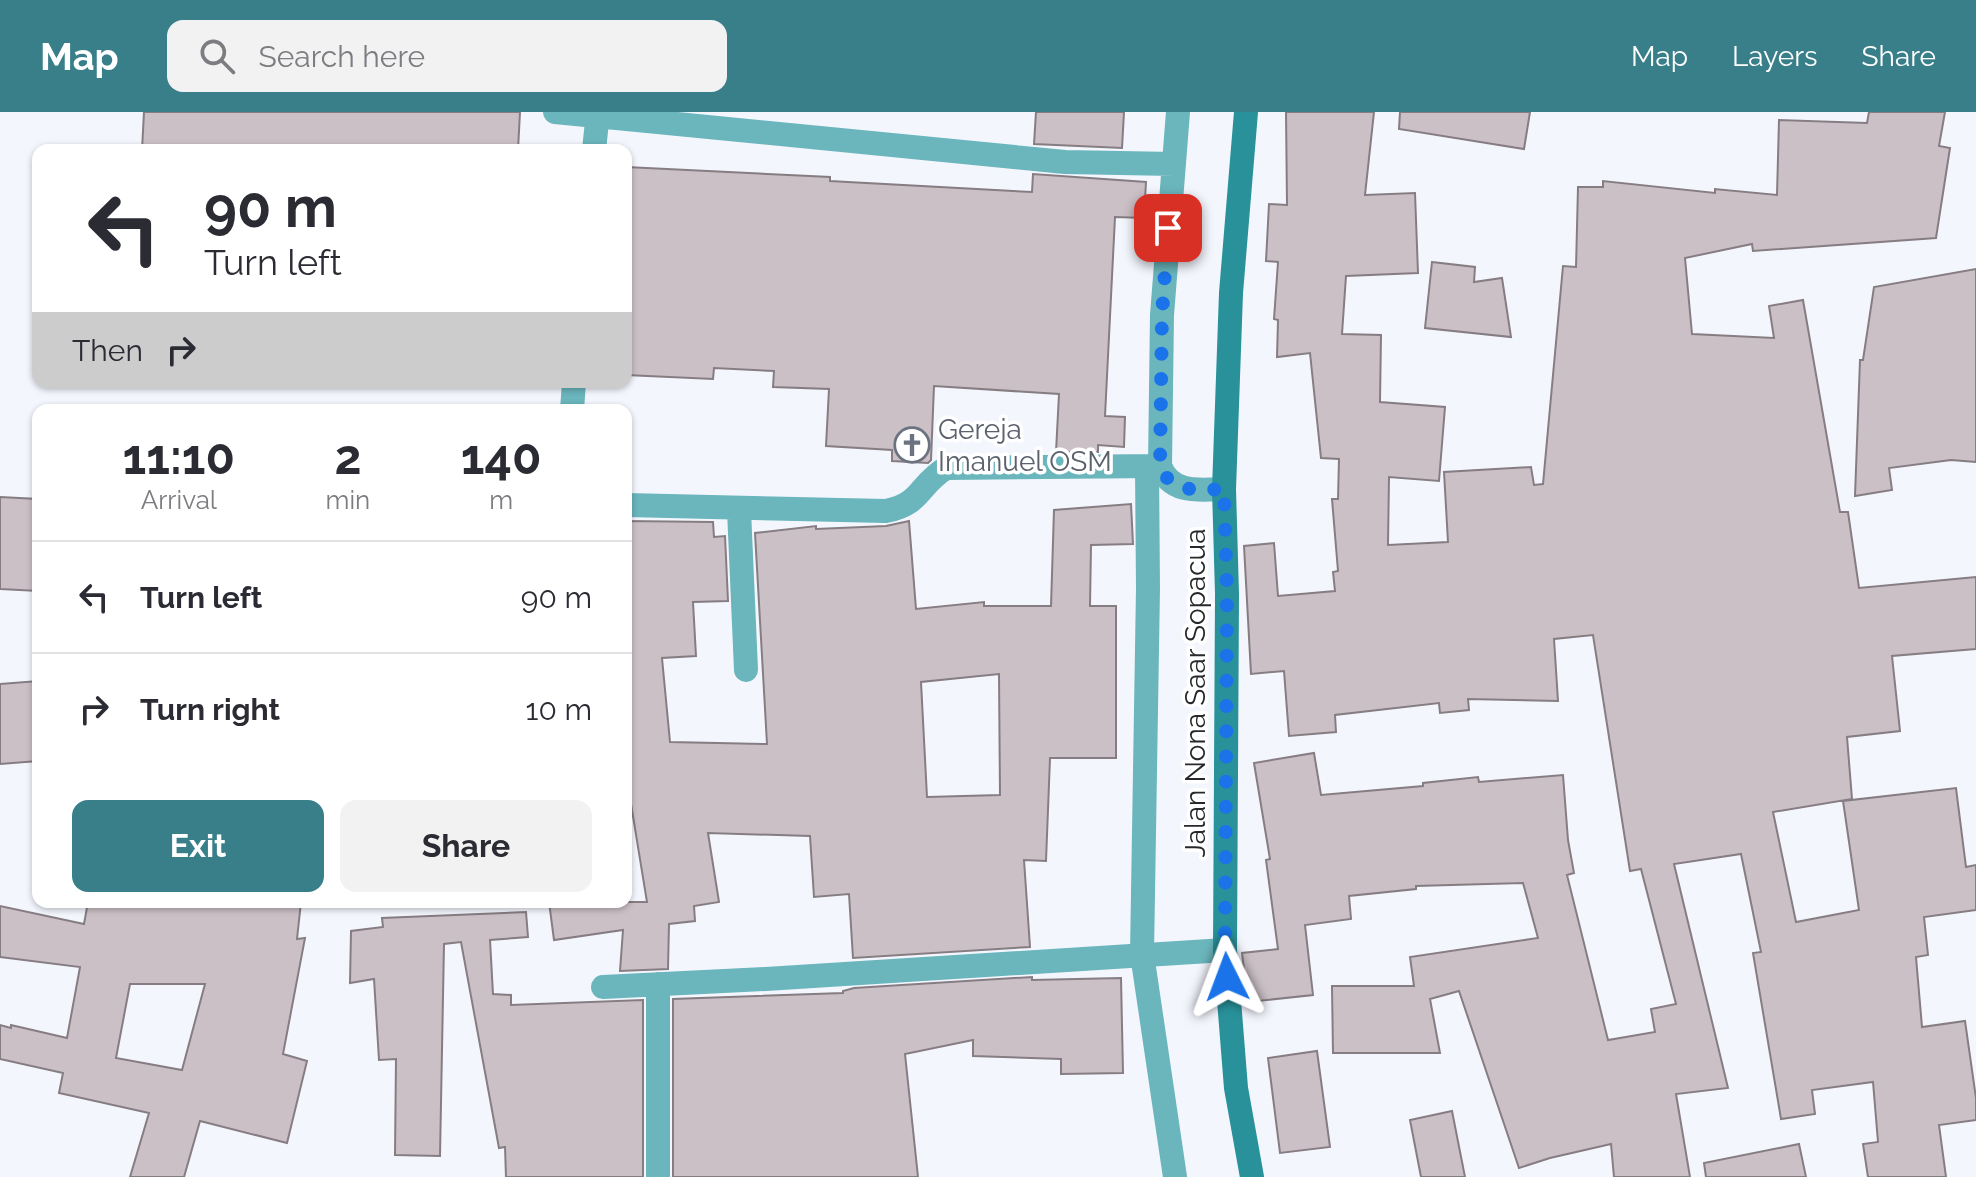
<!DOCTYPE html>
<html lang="en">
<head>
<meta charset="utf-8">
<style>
  :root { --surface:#fff; --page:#f2f2f3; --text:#2b2b33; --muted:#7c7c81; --line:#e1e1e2; --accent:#387f8a }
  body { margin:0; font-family:Raleway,sans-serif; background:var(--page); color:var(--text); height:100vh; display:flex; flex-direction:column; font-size:30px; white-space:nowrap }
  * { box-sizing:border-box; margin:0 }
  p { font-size:26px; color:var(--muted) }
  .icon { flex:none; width:44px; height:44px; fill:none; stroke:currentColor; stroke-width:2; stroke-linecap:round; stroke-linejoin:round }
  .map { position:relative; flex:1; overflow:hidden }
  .sheet { position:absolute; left:32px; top:292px; width:600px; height:504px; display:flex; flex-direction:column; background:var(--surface); border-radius:16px; box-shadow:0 2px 6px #0004 }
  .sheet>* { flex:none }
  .hud { position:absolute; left:32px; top:32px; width:600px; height:244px; border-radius:16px; box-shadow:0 2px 6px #0004; background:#fff; color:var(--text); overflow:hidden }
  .pin { position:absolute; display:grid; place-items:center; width:68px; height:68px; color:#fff; margin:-34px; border-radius:16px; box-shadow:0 4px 12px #0006 }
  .me { position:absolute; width:88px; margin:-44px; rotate:357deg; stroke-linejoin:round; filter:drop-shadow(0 0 6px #0008) }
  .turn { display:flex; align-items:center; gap:28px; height:168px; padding:0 40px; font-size:36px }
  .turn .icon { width:104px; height:104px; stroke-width:2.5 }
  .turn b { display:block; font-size:56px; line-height:68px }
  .then { display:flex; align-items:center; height:76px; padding:0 40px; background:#0003; gap:16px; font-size:30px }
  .eta { display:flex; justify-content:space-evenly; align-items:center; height:136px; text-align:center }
  .eta b { font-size:48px; font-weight:700; line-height:56px }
  .action { display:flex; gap:16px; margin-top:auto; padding:16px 40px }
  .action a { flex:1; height:92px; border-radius:16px; background:var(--accent); color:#fff; font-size:32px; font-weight:700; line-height:92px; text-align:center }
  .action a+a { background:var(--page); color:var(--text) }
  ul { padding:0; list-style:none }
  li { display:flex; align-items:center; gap:24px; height:112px; padding:0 40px; border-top:2px solid var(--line) }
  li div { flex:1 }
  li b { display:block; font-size:30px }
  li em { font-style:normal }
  header { display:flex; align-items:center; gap:48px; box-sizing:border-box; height:112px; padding:0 40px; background:var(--accent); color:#fff }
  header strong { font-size:38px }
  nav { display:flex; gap:44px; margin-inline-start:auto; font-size:28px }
  .search { width:560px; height:72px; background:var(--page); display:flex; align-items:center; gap:20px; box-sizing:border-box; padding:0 28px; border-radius:16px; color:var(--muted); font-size:30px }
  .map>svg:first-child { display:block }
  .building { fill:#cbc0c6; stroke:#867d82; stroke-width:2; fill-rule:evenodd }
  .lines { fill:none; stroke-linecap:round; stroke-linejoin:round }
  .street { stroke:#6ab6bc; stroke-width:24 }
  .secondary { stroke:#28919a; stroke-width:24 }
  .route { stroke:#1a73e8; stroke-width:14; stroke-dasharray:0 25.2 }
  .labels { text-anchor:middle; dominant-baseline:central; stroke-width:7; stroke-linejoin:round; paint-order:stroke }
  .worship-label { font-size:28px; fill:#5b616d; stroke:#fff; text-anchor:start }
  .street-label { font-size:28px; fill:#26282b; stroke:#fff }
</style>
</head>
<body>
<header>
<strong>Map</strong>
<div class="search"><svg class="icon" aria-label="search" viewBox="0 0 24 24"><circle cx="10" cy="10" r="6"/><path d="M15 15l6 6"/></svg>Search here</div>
<nav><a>Map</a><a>Layers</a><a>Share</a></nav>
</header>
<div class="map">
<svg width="1976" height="1065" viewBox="0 0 1976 1065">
  <rect width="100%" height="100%" fill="#f4f6fe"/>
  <path class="building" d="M144 0H520L518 38H142Z
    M1036 0H1124L1122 36 1034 32Z
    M1286 0H1374L1365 83 1415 81 1418 161 1346 164 1342 222 1381 223 1380 290 1445 295 1439 369 1389 365 1388 433 1448 430 1444 360 1531 355 1534 373 1543 372 1563 154 1576 155 1578 75H1603V69L1715 81V77L1777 83 1779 8 1867 11 1869 0H1945L1939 34 1950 36 1936 126 1753 139 1752 132 1685 146 1692 222 1774 226 1769 194 1803 188 1840 400H1848L1859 476 1976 465V537L1892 544 1900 619 1847 625 1852 687 1773 700 1796 810 1859 798 1843 689 1956 676 1966 755 1976 753V798L1924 805 1928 843 1916 845 1922 915 1965 909 1976 986V1008L1939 1013 1946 1065H1868L1863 1032 1878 1030 1873 970 1812 978 1815 1002 1781 1007 1753 841 1761 840 1741 742 1674 752 1728 976 1676 982 1690 1065H1614L1611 1032 1550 1046 1519 1056 1459 879 1430 887 1440 941H1333L1332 874H1414L1410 845 1538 826 1523 771 1416 774V777L1349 784 1351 807 1305 813 1313 883 1248 890 1242 841 1278 837 1266 748 1270 747 1254 651 1314 641 1321 683 1423 674V671L1478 665 1479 670 1563 663 1568 728 1574 761 1567 763 1608 928 1655 920 1651 897 1676 892 1641 757 1630 759 1593 523 1554 527 1558 589 1468 587 1469 598 1440 601 1439 591 1335 603 1336 620 1289 624 1284 559 1251 562 1244 434 1274 431 1278 484 1335 479 1333 460 1338 459 1332 387H1338L1339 347 1321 346 1310 241 1277 245 1278 208 1274 207 1278 150 1266 149 1269 92 1287 93Z
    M1400 0H1530L1524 37 1399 17Z
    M626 55 830 65V69L1032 80 1033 62 1146 70 1144 106 1115 105 1105 304 1125 305 1124 335 1098 333V340H1056L1059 282 934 274 931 348 928 351 892 349V338L826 334 829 277 773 275 774 259 714 256 713 267 626 263Z
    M1432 150 1475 155 1474 170 1502 166 1511 225 1425 216Z
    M1976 157V350L1951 348 1889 356 1892 378 1855 384 1860 248H1863L1874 175Z
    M0 385 38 387V479L0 477Z
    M1131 392 1133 432 1091 433 1090 494H1116V646H1050L1046 749 1024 748 1030 835 853 846 849 782 814 785 810 724 708 721 719 790 694 794 695 809 669 812 668 857 620 859 623 818 554 828 549 790H647L631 692H626V409L713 410 714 425 725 424 728 489 693 490 696 544 662 546 670 630 767 632 755 421 816 414V417L886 414 909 409 916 497 984 490V494H1051L1054 398ZM999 562 1000 683 927 685 921 570Z
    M38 569V649L0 652V572Z
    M88 790H301L297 827 305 826 283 942 307 949 287 1031 200 1009 184 1065H130L149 1001 59 981 63 961 0 947V913L11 916V913L67 926 80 855 0 845V794L84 812ZM130 872H205L182 958 116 946Z
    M526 800 528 825 490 828 493 882 511 883V893L643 888V1065H506L505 1035 499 1036 461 830 444 832 440 1044 395 1043 396 947 379 948 374 867 350 871 351 819 383 815 382 806Z
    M1032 865V868L1121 866 1123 961 1061 962V947L973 944V928L905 942 918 1065H673V887L843 881V879L854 876Z
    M1317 939 1330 1035 1280 1041 1268 946Z
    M1452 999 1465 1065H1421L1410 1008Z
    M1799 1032 1806 1065H1706L1704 1051Z"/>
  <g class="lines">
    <path class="street" d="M555 0 1065 50 1174 52
      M1178 0 1162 203 1160 354C1171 382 1198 378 1224 377
      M594 38 598 0
      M572 298 574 270
      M1147 355 1148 476 1142 842 1175 1065
      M626 393 886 399C922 392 918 373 946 356L1160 354
      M739 398 746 558
      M658 872V1063
      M603 875 766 867 1225 838"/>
    <path class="secondary" d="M1246 0 1231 181 1224 377 1227 482 1225 838 1236 976 1252 1065"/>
  </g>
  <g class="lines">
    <path class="route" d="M1168 116 1162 203 1160 354C1171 382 1198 378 1224 377L1227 482 1225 838 1227 865"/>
  </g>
  <defs>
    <symbol id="church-ring" viewBox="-11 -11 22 22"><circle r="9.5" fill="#fff" stroke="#6b7280" stroke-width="1.5"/><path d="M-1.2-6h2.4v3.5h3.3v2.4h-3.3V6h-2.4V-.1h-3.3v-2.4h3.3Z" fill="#6b7280"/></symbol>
  </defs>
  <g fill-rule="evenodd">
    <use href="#church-ring" x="892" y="313" width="40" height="40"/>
  </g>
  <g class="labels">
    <g class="worship-label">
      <text x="938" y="317">Gereja<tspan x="938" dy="32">Imanuel OSM</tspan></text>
    </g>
    <g class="street-label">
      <text transform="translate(1195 581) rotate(-90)">Jalan Nona Saar Sopacua</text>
    </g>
  </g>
</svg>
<div class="pin" style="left:1168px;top:116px;background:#d93025"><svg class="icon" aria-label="arrive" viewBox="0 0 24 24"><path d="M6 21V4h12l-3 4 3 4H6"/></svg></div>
<svg class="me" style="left:1227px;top:865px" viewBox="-20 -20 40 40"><path d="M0-17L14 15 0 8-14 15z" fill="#1a73e8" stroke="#fff" stroke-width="4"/></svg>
<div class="hud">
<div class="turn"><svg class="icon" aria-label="left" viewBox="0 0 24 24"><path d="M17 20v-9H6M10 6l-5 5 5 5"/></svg><div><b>90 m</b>Turn left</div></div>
<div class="then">Then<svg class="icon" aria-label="right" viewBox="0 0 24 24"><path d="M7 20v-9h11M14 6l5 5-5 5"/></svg></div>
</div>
<section class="sheet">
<div class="eta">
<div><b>11:10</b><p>Arrival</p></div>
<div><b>2</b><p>min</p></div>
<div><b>140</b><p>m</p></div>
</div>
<ul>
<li><svg class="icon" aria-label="left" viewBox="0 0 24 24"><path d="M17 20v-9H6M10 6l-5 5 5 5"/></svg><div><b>Turn left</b></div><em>90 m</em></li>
<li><svg class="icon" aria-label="right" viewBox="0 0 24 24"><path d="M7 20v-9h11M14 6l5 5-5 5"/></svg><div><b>Turn right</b></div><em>10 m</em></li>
</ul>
<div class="action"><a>Exit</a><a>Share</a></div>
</section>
</div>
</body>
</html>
